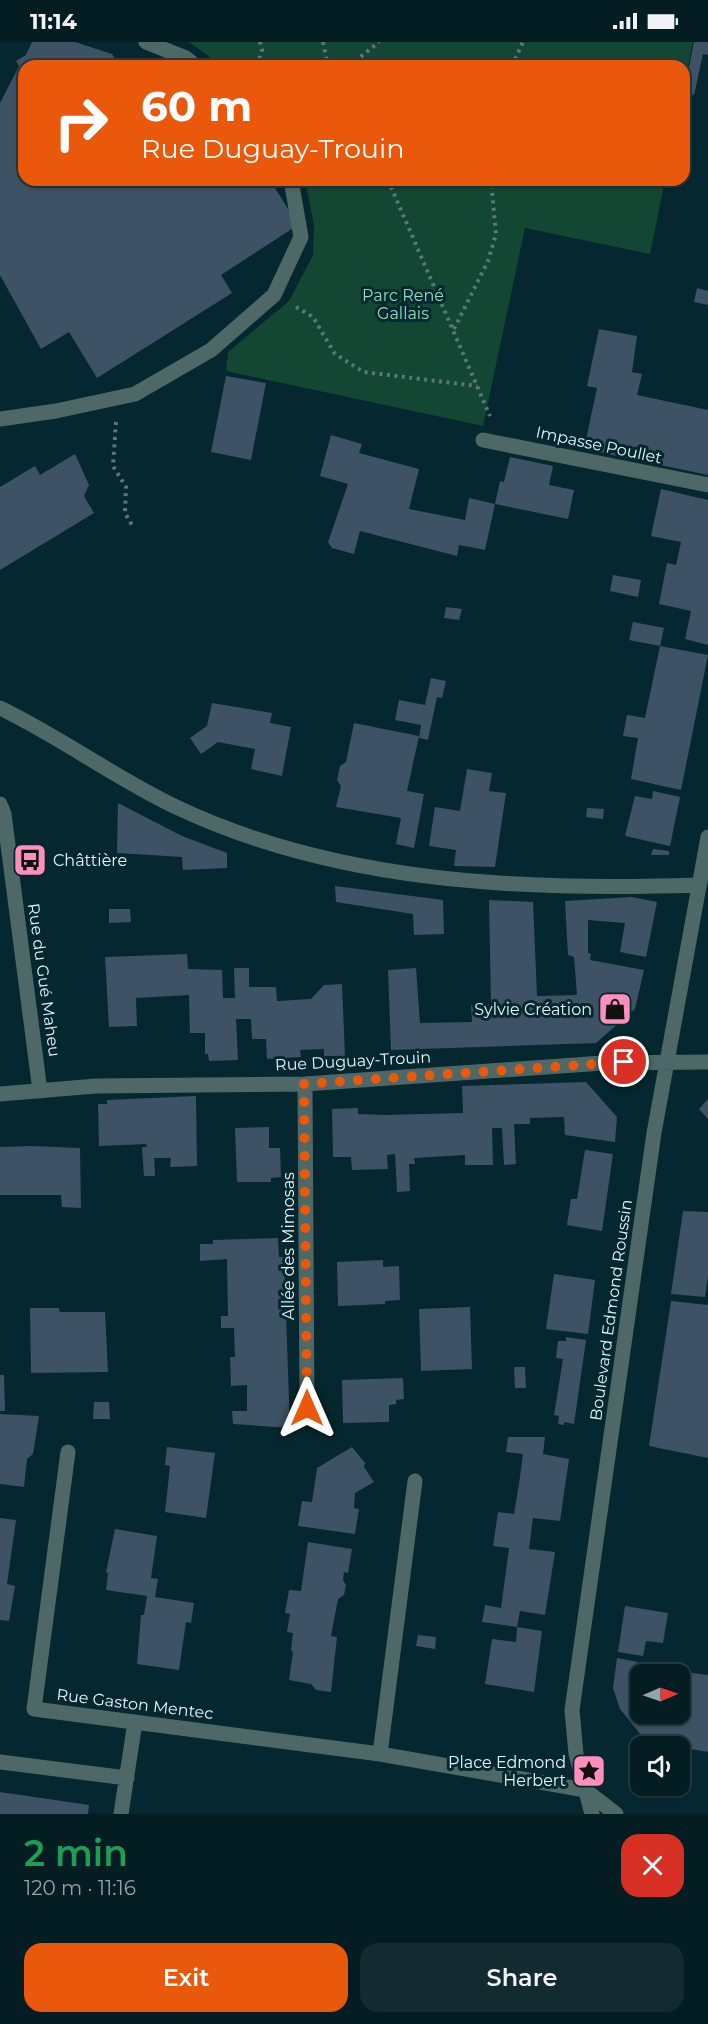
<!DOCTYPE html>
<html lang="en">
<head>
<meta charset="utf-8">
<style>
  :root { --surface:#041d23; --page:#122a30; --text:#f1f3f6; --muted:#97a2a6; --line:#253b41; --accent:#ea580c }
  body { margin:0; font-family:Montserrat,sans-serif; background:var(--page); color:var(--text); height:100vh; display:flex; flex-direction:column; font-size:22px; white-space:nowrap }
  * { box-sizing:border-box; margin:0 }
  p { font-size:20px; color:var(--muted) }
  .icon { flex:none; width:33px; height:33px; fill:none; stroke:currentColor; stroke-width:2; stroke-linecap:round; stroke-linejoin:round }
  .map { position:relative; height:1772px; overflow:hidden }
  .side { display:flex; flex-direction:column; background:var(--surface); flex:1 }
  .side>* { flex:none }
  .hud { position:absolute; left:18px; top:18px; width:672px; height:126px; border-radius:18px; box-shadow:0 2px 4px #0004,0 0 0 2px var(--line); background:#ea580c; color:#fff; overflow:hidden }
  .needle { width:39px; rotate:88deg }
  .buttons { position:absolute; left:630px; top:1622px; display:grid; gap:12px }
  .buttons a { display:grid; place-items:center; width:60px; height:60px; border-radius:12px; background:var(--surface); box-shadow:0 2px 4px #0004,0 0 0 2px var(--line); font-size:30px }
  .pin { position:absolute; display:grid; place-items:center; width:51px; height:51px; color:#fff; margin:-26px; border:3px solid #fff; border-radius:50%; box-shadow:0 2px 6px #0007 }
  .me { position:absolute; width:66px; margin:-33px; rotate:0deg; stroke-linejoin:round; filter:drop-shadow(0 0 4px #0008) }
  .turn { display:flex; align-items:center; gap:21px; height:126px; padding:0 24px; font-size:27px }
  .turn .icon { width:78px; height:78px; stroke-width:2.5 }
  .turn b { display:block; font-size:42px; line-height:51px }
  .round { display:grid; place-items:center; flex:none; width:63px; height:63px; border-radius:18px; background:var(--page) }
  .head { display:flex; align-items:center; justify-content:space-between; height:102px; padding:0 24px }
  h1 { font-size:36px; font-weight:600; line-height:45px; color:#1e9e55 }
  .action { display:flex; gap:12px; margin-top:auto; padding:12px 24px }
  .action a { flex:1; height:69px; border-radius:18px; background:var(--accent); color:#fff; font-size:24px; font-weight:600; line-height:69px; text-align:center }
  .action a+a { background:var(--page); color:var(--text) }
  .status { display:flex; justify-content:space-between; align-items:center; height:42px; padding:0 30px; background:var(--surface); direction:ltr }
  .status svg { height:16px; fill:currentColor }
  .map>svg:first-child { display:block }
  .green { fill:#134633 }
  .building { fill:#3d5265 }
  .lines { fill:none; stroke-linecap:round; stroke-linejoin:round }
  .path { stroke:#5b767d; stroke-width:4; stroke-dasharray:3 4.5; stroke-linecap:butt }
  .minor { stroke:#4d6866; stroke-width:15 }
  .route { stroke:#ea580c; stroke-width:10; stroke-dasharray:0 18 }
  .labels { text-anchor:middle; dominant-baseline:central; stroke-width:6; stroke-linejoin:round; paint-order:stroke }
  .park-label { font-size:16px; fill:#88dfb9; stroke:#05272f }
  .street-label { font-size:16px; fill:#e3f5fa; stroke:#05272f }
  .poi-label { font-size:16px; fill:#e3f5fa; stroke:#05272f; text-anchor:end }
</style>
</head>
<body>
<div class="status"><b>11:14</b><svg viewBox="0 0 49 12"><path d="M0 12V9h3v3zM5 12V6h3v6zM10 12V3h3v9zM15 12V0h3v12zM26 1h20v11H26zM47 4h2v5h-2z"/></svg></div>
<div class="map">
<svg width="708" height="1772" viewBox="0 0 708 1772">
  <rect width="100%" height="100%" fill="#05272f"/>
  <path class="green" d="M189 0H693L684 46V24H222Z
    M305 138H665L650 212 525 186 483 384 226 329 228 310 289 259 313 213 314 183Z"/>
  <path class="building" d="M32 0H75L112 12 120 24H24V138H270L298 183 221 233 232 251 97 336 69 290 41 307 0 233V61L19 24 16 19 26 13Z
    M694 0H708V13L703 12 694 53 684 51Z
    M697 246 708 249V263L694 260Z
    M599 287 637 294 632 330 642 332 637 353 708 368V433L584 407 597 346 587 344Z
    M226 334 266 341 251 418 211 410Z
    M331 393 362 402 359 411 419 427 409 467 465 478 469 456 495 462 500 439 504 440 510 415 553 424 549 443 574 448 568 477 495 462 485 508 459 503 457 514 360 489 354 512 332 506 328 500 348 442 320 434Z
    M75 412 89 443 84 454 94 471 0 528V445L35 424 40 433Z
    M661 447 708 458V603L685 597 691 569 659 562 667 521 676 523 681 500 651 494Z
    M613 533 641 538 638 555 610 549Z
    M446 565 462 567 459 578 444 576Z
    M633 580 664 586 660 604 629 598Z
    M660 604 708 613 681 748 631 737 638 696 623 694 627 673 645 676Z
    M431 636 446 639 442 656 437 655 428 698 419 696 421 683 395 678 399 658 425 663Z
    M212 661 272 671 270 681 291 685 282 734 251 727 255 707 218 700 201 712 190 696 207 684Z
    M354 681 419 694 407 749 424 752 414 806 396 802 401 776 336 765 341 744 337 738 340 724 346 720Z
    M467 727 492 731 489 749 506 751 495 825 454 824 456 808 429 804 435 765 460 769Z
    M653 749 680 755 670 804 625 794 635 754 652 757Z
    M118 761 182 794 227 811V826L183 828 182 815 117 811Z
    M587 766 604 767 603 777 586 775Z
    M653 807 669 809V813H651Z
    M335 844 443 858 444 892 414 893 413 872 336 860Z
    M632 855 657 860 646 915 620 910 625 881 588 878V911L591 912 590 918 644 928 635 967 596 1001 391 1008 388 928 416 926 420 981 472 980 471 963 491 962 489 858 533 860 537 954 577 953 574 915 568 913 565 859Z
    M109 867H130L131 880 109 881Z
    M187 912 188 927 222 928 223 956H235L234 926H249V945H276L277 959 311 957 324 943 342 942 345 1014H324V1007L300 1008 301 1015 267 1017 266 997H252L251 977H236L238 1018 209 1019 208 1012H205V991H190L189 953 136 956 137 984 109 985 105 915Z
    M586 1040 617 1075 615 1100 565 1093 564 1075 530 1076V1082H514L516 1122 504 1123 502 1086H492L493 1123H465V1113L414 1116 415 1122H409L410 1149 397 1150 395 1112 387 1113 388 1127 352 1128 351 1115H333L332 1067 358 1066V1072L385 1073 463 1071 462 1044Z
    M196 1054 197 1124 170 1125 171 1116H154L155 1134H144L142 1105H147L146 1102 99 1104 98 1062H107V1058Z
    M708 1057V1077L699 1067Z
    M269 1085V1106H280L281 1135 271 1136V1140H237L235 1086Z
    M32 1104 80 1106 81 1166 62 1165 61 1153H0V1105Z
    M585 1108 613 1112 602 1189 567 1183 571 1157H577Z
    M683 1169 708 1170V1234L705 1255 671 1252Z
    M278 1196 279 1215H284L290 1386 233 1382 232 1369H247V1343L231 1344 230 1315H235L234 1286H221V1274H228L227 1217 200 1219V1202H213V1198Z
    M383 1218V1225L399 1224 400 1258 385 1259V1262L338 1264 337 1220Z
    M554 1232 595 1238 588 1292 546 1287Z
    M671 1259 708 1263V1416L649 1404Z
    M470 1265 472 1327 421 1329 419 1267Z
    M30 1266H59L60 1270H105L108 1330 31 1331Z
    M566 1295 586 1298 574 1382 564 1380V1383L558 1382 559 1374 554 1373 563 1317 556 1316 558 1299H566Z
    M514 1325H525L526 1346H515Z
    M0 1333H4L5 1369H0Z
    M403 1336 404 1357 396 1358V1362L389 1363V1380L343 1381 342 1338Z
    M94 1360H109L110 1377H93Z
    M0 1372 39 1374 33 1412 27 1417 24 1445 0 1442Z
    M508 1395H545L543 1412 569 1417 560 1479 533 1476 529 1507 555 1510 545 1573 520 1569 517 1585 482 1580 485 1563 501 1566 509 1506 493 1504 498 1470 514 1472 519 1442 523 1412 506 1410Z
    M167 1405 215 1411 206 1476 165 1470 170 1424 165 1423Z
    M352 1405 365 1421 364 1425 374 1440 355 1451 354 1466 359 1467 355 1492 298 1484 302 1459 312 1460 317 1426Z
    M0 1476 16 1478 7 1542 15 1544 9 1579 0 1578Z
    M115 1487 157 1494 151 1536 158 1537 155 1555 194 1561 191 1581 186 1580 179 1628 137 1622 141 1573H144L147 1554 106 1548 108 1531 106 1530Z
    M308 1500 352 1507 348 1531 344 1530 343 1538 346 1543 344 1553 338 1557 331 1594 337 1595 331 1650 316 1648 311 1642 289 1638 293 1610 291 1608 293 1591 287 1590 290 1572 285 1571 289 1548 301 1549Z
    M625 1564 668 1571 663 1601 646 1599 643 1614 618 1610Z
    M517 1585 542 1589 534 1650 485 1642 492 1597 516 1600Z
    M418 1593 436 1595 435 1607 416 1604Z
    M617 1616 658 1624 656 1632H640V1671H680V1663L683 1664 685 1651H682L686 1630 708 1633V1710L656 1701 641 1693 620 1667 613 1646Z
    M0 1750 89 1763 88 1772H0Z"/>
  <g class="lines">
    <path class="path" d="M323 0 328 24
      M257 24 262 8 260 0
      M349 24 379 0
      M512 24 523 0
      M388 138 490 374
      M296 265 313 275 335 312 364 330 477 344
      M454 287 488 219 496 192 491 138
      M116 380 113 424 126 445 125 471 133 485"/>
    <path class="minor" d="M146 0 186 16 196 24
      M0 377 56 369 135 352 211 308 274 253 301 195 291 138
      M483 398 708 443
      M0 666C60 695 114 735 174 764 335 841 522 849 698 843
      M0 762 4 772 40 1049
      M305 1042 307 1367
      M0 1052 96 1044 305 1042 603 1021 708 1020
      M68 1410 34 1667 380 1712 585 1748 616 1772
      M380 1712 415 1439
      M0 1720 127 1736
      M121 1772 135 1680
      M592 1772 576 1712 572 1668 654 1091 708 795"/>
  </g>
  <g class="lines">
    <path class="route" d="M307 1366 304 1042 624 1020"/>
  </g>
  <defs>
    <symbol id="bus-square" viewBox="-11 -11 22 22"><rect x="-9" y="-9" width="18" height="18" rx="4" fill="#fe8ebc" stroke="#05272f"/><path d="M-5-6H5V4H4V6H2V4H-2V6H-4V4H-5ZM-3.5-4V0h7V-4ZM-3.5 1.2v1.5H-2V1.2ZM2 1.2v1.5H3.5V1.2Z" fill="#111"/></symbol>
    <symbol id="shop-square" viewBox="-11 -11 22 22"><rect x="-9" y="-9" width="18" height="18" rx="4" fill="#fe8ebc" stroke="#05272f"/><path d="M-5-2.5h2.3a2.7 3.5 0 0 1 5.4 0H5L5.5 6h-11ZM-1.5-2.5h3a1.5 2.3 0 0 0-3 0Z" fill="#111"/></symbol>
    <symbol id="sight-square" viewBox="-11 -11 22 22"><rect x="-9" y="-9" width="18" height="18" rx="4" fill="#fe8ebc" stroke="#05272f"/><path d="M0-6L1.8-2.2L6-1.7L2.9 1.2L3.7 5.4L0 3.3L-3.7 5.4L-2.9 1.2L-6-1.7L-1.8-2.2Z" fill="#111"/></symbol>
  </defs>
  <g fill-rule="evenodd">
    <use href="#bus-square" x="11" y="799" width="38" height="38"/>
    <use href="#shop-square" x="596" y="948" width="38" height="38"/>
    <use href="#sight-square" x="570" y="1710" width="38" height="38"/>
  </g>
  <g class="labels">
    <g class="park-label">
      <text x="403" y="253">Parc René<tspan x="403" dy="18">Gallais</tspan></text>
    </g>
    <g class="street-label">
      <text transform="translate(599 403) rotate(12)">Impasse Poullet</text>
      <text transform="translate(44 938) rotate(82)">Rue du Gué Maheu</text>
      <text transform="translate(353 1019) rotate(-3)">Rue Duguay-Trouin</text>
      <text transform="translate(288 1204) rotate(-90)">Allée des Mimosas</text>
      <text transform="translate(611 1268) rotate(-82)">Boulevard Edmond Roussin</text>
      <text transform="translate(135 1662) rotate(7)">Rue Gaston Mentec</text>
    </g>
    <g class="poi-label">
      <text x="53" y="818" text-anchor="start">Châttière</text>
      <text x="592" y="967">Sylvie Création</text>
      <text x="566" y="1720">Place Edmond<tspan x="566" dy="18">Herbert</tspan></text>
    </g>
  </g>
</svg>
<div class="buttons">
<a><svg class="needle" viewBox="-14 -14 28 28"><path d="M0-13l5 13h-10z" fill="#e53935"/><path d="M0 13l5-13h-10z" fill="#97a2a6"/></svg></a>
<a><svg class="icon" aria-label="sound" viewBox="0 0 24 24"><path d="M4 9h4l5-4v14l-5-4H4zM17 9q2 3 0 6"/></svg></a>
</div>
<div class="pin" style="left:624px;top:1020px;background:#d93025"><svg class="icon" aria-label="arrive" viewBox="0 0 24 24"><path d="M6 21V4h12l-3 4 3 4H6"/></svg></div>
<svg class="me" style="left:307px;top:1366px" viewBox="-20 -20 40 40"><path d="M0-17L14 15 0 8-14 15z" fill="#ea580c" stroke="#fff" stroke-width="4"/></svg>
<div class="hud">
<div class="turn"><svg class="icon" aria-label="right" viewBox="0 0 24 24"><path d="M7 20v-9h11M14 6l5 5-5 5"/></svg><div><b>60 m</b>Rue Duguay-Trouin</div></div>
</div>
</div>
<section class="side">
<div class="head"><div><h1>2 min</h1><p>120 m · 11:16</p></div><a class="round" style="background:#d93025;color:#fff"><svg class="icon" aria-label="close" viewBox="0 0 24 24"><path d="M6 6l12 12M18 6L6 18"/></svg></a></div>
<div class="action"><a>Exit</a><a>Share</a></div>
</section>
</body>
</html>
